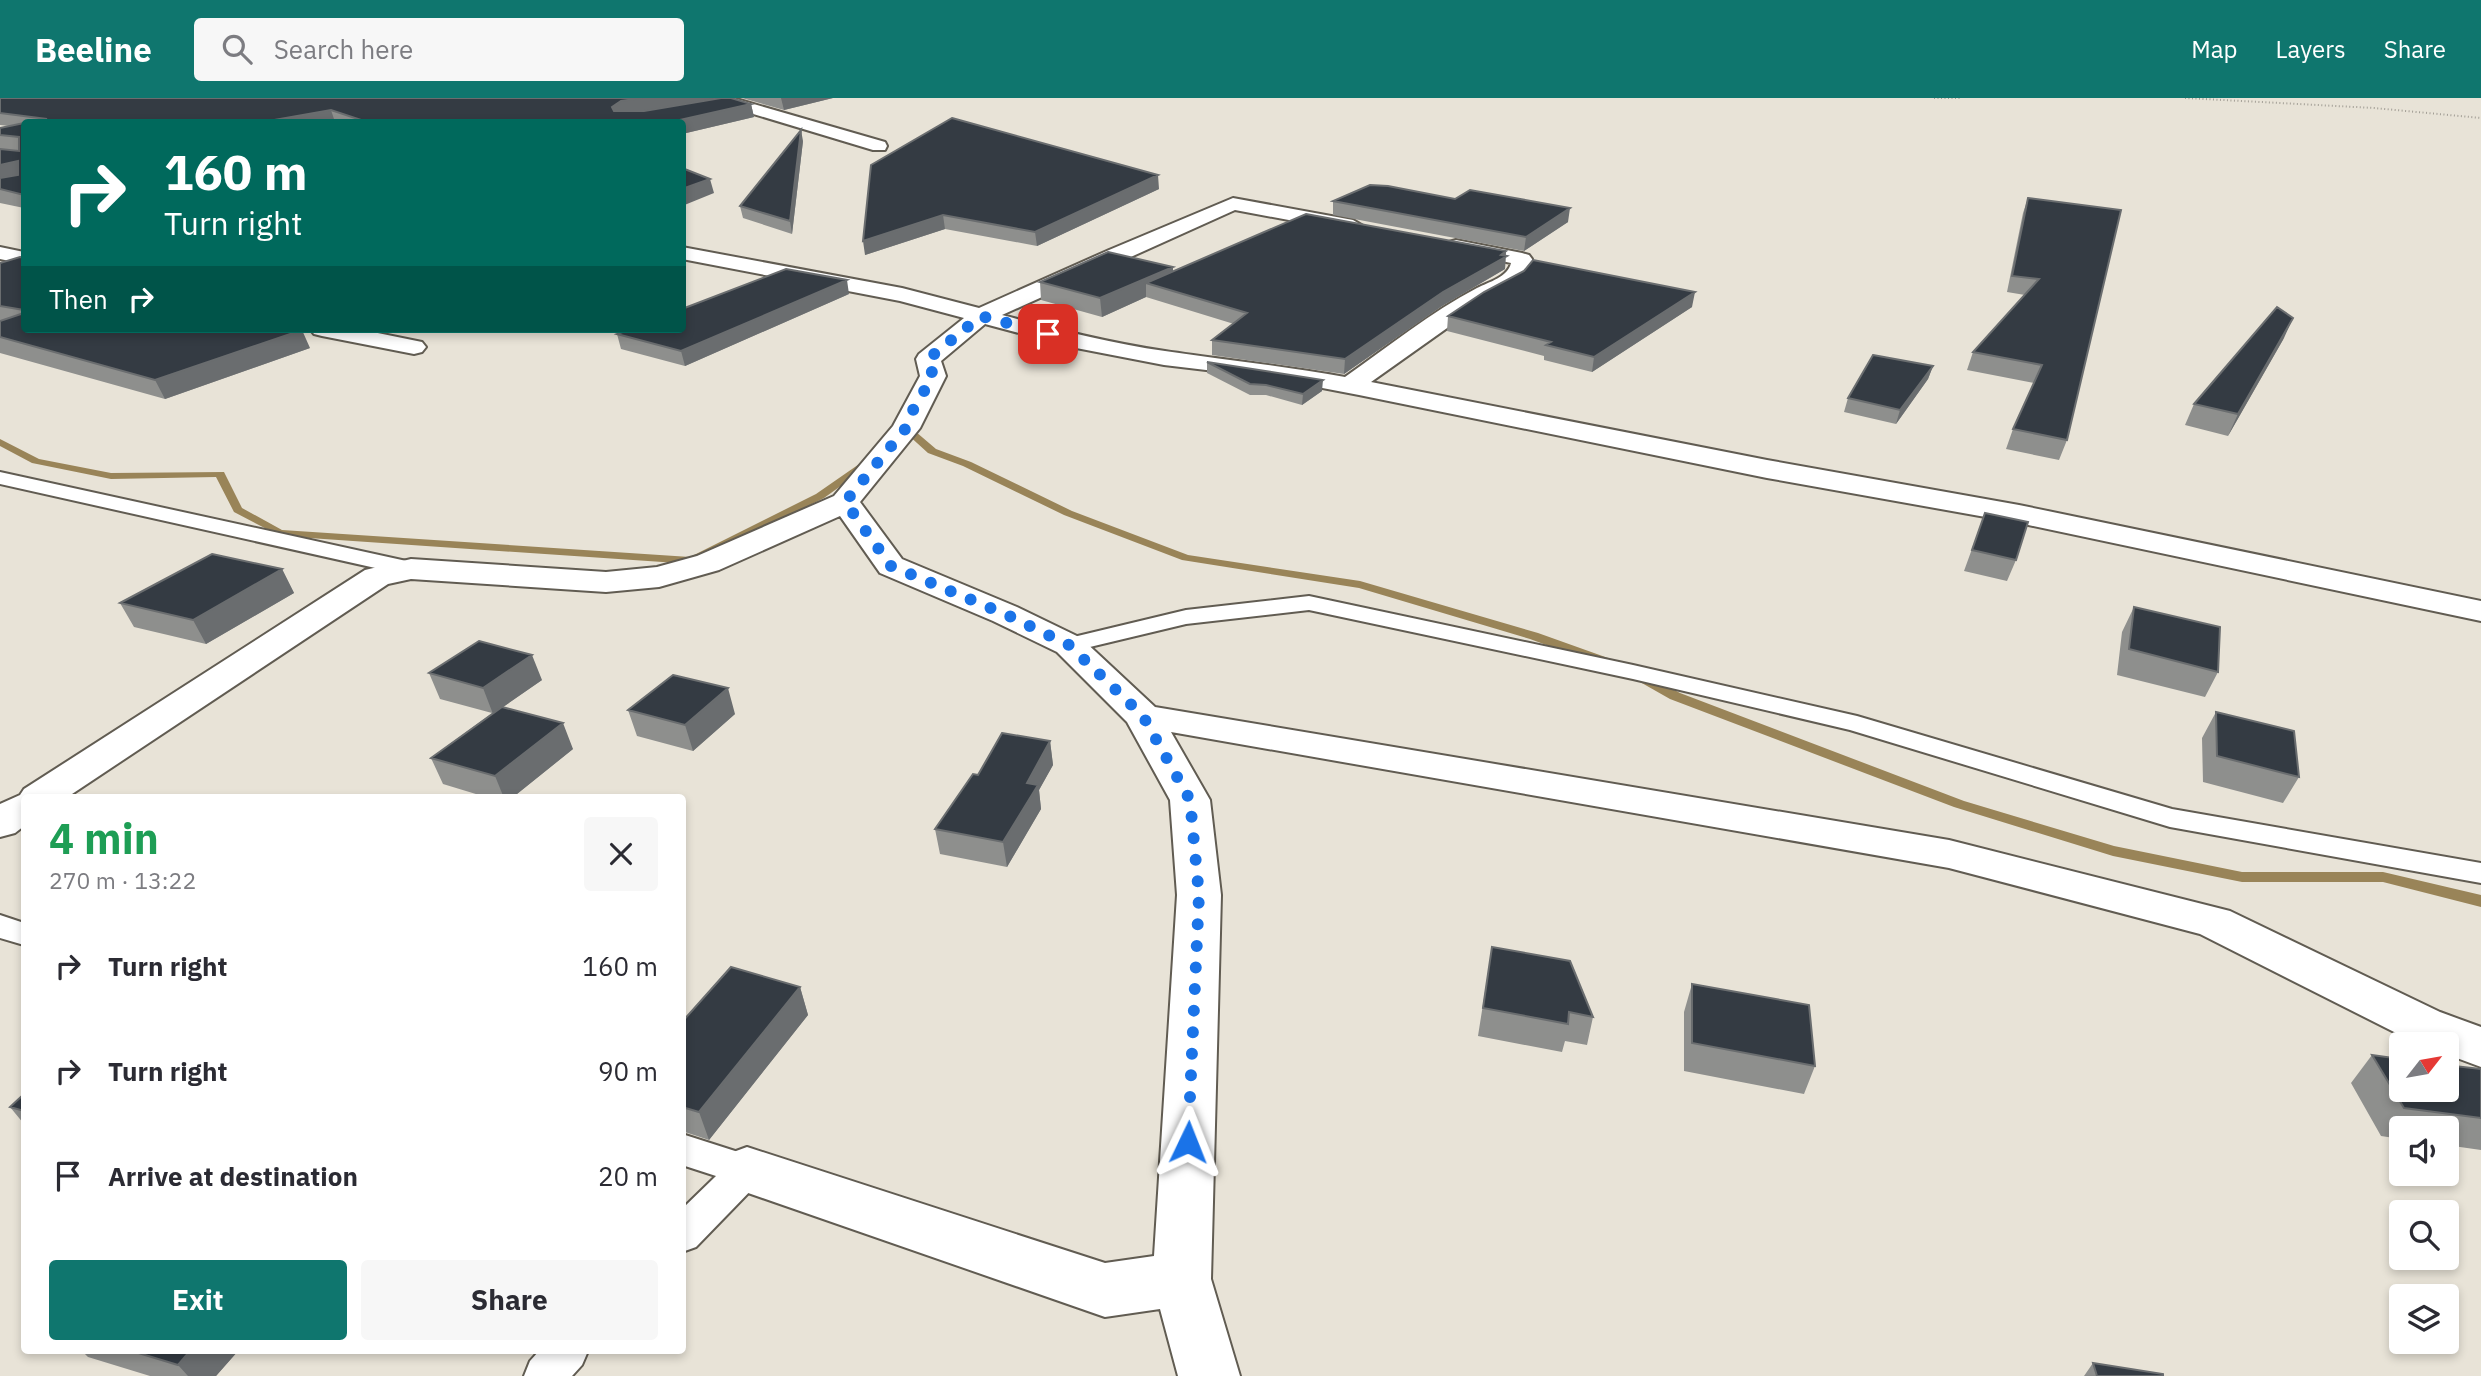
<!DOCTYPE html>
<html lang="en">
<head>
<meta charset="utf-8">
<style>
  :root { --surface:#fff; --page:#f7f7f7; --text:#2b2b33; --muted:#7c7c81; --accent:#0f766e }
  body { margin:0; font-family:"IBM Plex Sans",sans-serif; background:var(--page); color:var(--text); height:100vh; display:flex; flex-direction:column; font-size:26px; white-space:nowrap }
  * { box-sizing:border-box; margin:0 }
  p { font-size:23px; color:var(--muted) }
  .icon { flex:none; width:38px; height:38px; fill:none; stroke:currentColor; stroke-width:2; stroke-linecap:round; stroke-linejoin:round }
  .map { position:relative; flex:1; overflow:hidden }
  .details { position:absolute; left:21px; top:696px; width:665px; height:560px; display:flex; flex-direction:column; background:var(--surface); border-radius:7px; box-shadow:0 4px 10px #0003 }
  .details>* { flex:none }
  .banner { position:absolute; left:21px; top:21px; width:665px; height:214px; border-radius:7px; box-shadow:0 4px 10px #0003; background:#00695c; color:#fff; overflow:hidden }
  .needle { width:46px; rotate:59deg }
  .fabs { position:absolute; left:2389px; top:934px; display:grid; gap:14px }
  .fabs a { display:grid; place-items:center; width:70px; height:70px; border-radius:7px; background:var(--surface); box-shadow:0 4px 10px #0003; font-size:35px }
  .pin { position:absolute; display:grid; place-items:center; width:60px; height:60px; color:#fff; margin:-30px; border-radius:14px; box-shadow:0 4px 10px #0006 }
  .me { position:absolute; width:77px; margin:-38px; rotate:2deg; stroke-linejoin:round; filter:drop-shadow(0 0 5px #0008) }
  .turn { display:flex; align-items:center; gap:24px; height:147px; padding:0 28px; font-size:32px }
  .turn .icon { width:91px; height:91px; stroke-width:2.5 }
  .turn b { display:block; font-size:49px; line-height:60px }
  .then { display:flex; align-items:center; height:66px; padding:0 28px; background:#0003; gap:14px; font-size:26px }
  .round { display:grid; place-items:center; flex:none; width:74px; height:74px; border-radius:7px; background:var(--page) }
  .summary { display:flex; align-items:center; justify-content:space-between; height:119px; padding:0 28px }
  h1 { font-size:42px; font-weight:800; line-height:52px; color:#1e9e55 }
  .cta { display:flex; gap:14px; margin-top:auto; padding:14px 28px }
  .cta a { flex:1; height:80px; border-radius:7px; background:var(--accent); color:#fff; font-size:28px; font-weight:800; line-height:80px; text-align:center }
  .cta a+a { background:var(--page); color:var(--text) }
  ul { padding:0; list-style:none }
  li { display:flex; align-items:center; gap:21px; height:105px; padding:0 28px }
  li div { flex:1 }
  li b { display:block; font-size:26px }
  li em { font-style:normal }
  header { display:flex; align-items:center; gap:42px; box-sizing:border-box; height:98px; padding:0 35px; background:var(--accent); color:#fff }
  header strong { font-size:33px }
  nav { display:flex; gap:38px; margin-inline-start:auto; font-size:24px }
  .search { width:490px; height:63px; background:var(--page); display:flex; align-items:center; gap:18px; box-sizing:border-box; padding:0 24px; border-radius:7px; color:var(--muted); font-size:26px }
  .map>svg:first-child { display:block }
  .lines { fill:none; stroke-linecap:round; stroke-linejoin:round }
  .stream { fill:#998458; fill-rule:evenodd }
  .lane-casing { stroke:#615c52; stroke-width:4 }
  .street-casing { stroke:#615c52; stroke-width:4 }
  .path { stroke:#a29e95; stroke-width:2; stroke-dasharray:1 2.5; stroke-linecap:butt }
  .lane { fill:#fff; fill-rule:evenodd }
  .street { fill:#fff; fill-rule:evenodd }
  .wall { fill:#8e8f8d }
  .shaded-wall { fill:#6a6d6f }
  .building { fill:#343b43; stroke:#6a6d6f; stroke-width:2 }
  .route { stroke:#1a73e8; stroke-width:12; stroke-dasharray:0 21.6 }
</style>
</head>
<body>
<header>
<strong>Beeline</strong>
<div class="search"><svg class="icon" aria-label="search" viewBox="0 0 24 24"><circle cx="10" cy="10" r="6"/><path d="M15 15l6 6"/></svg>Search here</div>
<nav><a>Map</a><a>Layers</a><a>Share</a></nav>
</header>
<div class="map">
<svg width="2481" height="1278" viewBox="0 0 2481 1278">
  <rect width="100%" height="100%" fill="#e8e3d7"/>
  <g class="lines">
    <path class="stream" d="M903 328H909L936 351 971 364 1072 413 1188 457 1360 483 1538 535 1608 560 1609 563 1608 566H1598L1530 541 1359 490 1182 462 1064 417 963 368 928 355 906 335 904 338H896L895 336Z
      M0 341 39 361 111 375 224 374 242 410 282 432 690 459 816 396 865 362H873L874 364 824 400 692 466 280 438 234 414 216 379 111 381 32 365 0 348Z
      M1638 573 1680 595 1964 703 2114 748 2242 774H2383L2481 797V809L2383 784H2242L2113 758 1954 709 1670 601 1633 580 1631 577 1633 574Z"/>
    <defs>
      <path id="lane" d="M0 374 411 464 419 466 422 471 419 476 411 478 0 386Z
        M1309 498 1633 567 1857 618 2172 711 2481 765V785L2170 729 1850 632 1633 581 1309 512 1186 526 1069 554 1061 552 1057 547 1061 542 1186 512Z
        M0 817 24 825V847L0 840Z
        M682 1036 760 1061 766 1072 760 1083 696 1149 682 1154V1111L716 1078 682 1067Z
        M539 1253H588L582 1267 572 1278H524L530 1263Z"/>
      <path id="street" d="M733 0 885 44 887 48 885 52H873L730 9 647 24H617L625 19Z
        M1233 100 1353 122 1363 128 1353 134 1235 112 1002 217C1056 231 1110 245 1165 253 1225 262 1285 268 1345 279 1388 249 1431 214 1477 190 1489 184 1508 179 1511 165L1449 152 1446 148 1449 144 1456 142 1522 155 1529 157 1532 161V171L1521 185 1481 206 1371 284 1767 362 2019 407 2481 503V523L2019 425 1767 380 1359 297 1265 279 1164 267 1071 249 985 226 941 263 946 278 920 330 860 404 902 461 1017 509 1081 540 1155 609 1949 742 2230 813 2440 914 2481 929V969L2446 956V947H2422L2406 940 2200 836 1949 770 1171 634 1210 702 1221 797 1211 1181 1240 1278H1178L1160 1211 1105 1219 728 1088 720 1072 728 1056 747 1049 1105 1165 1154 1158 1177 797 1170 702 1127 624 1057 554 993 523 880 475 840 418 719 472 659 489 606 494 411 481 388 486 66 700H24V728L15 735 0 739V706L20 697 24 691 365 472 411 461 606 474 657 469 697 458 834 398 893 328 920 278 916 261 919 256 964 220 900 203 682 161V149L902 190 979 210 1109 152Z
        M0 149 24 154V166L0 161Z
        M310 231H358L422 244 426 249 422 254 414 256 322 238 314 236Z"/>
    </defs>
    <use href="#lane" class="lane-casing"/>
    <use href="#street" class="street-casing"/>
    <path class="path" d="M1934 0H1962
      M2185 0 2374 10 2481 20"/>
    <use href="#lane" class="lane"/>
    <use href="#street" class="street"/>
  </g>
  <path class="wall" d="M0 0 751 6 754 19 682 36V24H24V110L0 105V30L9 28 0 27Z
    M742 0H833L784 12Z
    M803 43 792 136 743 120 740 108Z
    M871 67 1159 91 1037 148 945 131 865 157Z
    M2028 100 2067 342 2059 362 2006 351 2013 331 2034 285 1967 272 1973 254 2025 197 2007 194 2023 115Z
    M1333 103 1568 124 1524 153 1333 117Z
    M1506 153 1505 171 1442 208 1344 276 1212 257V242L1234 226 1146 199 1102 219 1041 202 1040 184 1173 169V174Z
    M24 160V231L310 250 165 301 0 255V165Z
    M849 196 685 268 621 251 617 236Z
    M1692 209 1592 274 1544 262V258L1447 233 1448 218Z
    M2284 240 2228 338 2185 327 2194 306Z
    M1207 264 1322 293 1302 307 1266 297H1250L1207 275Z
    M1933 268 1928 281 1896 326 1844 314 1848 300Z
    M1985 415 2016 462 2007 483 1964 473Z
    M282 471 294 495 206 546 134 529 120 505Z
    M2134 509 2218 574 2205 599 2117 577 2122 534Z
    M429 575 542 582 503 609 573 651 512 700H489L443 686 431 660 492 615 440 601Z
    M628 612 735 616 693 653 637 638Z
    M2216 614 2299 679 2283 705 2203 684 2202 640Z
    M1050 643 1053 667 1039 692 1041 711 1007 769 940 756 935 731 978 677Z
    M1492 849 1593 919 1587 947 1565 943 1562 954 1478 938Z
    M1692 886 1815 968 1804 996 1684 973V914Z
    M800 889 808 917 709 1042 682 1033V924Z
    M2372 957 2481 971V1052L2446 1047V1031H2401V1041L2381 1038 2351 985Z
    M24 996V1026L10 1009Z
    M82 1253H238L216 1278H150L88 1259Z
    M2093 1265 2163 1278H2084Z"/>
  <path class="shaded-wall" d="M642 0H718L616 22 612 9 621 3Z
    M781 0H833L784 12Z
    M751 6 754 19 682 36V24H671Z
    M331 12 335 24H263Z
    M801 32 803 43 792 136 790 123Z
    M18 63 24 76 0 83V67Z
    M1158 77 1159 91 1037 148 1035 134Z
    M710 81 714 95 682 108V91Z
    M1570 110 1568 124 1524 153 1526 139Z
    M943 117 945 131 865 157 863 143Z
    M1506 153 1505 171 1442 208 1344 276 1345 261 1443 194Z
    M1173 169V187L1146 185V199L1102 219 1100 200Z
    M847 182 849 196 685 268 681 253Z
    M1695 194 1692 209 1592 274 1594 259Z
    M2293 220 2284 240 2228 338 2238 316Z
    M302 232 310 250 165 301 155 282Z
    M1933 268 1928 281 1896 326 1900 312Z
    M1323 282 1322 293 1302 307 1303 296Z
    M282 471 294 495 206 546 193 522Z
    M532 557 542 582 493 616 483 590Z
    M728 590 735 616 693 653 685 627Z
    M563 625 573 651 512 700H504L495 678Z
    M1050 643 1053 667 1039 692 1041 711 1007 769 1003 744 1027 685Z
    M800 889 808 917 709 1042 699 1014Z
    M190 1253H238L216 1278H188L178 1267Z"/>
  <path class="building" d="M0 0H642L621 3 612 9 614 13H644L721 0H731L751 6 671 24H367L331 12 263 24H29L47 21 0 15Z
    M952 20 1158 77 1035 134 943 117 863 143 871 67Z
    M24 25V97L0 91V80L18 77V63L0 67V51L19 53V39L0 37V30Z
    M801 32 790 123 740 108Z
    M682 70 710 81 682 91Z
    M1370 87 1388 88 1455 101 1470 92 1570 110 1526 139 1333 103Z
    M2028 100 2121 112 2067 342 2013 331 2042 267 1973 254 2039 181 2012 178Z
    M1306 116 1506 153 1501 157 1507 158 1443 194 1345 261 1212 242 1247 215 1146 185Z
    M1108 154 1173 169 1100 200 1040 184Z
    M20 159 24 160V212L0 208V165Z
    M1533 162 1695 194 1594 259 1546 247 1551 244 1448 218 1484 194 1524 173Z
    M786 171 847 182 681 253 617 236 631 231H682V211Z
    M2277 209 2293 220 2238 316 2194 306Z
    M24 215V231H298L302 232 155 282 0 239V223Z
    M1873 257 1933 268 1900 312 1848 300Z
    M1207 264 1323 282 1303 296 1266 287 1250 286Z
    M1985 415 2028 424 2016 462 1972 452Z
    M212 456 282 471 193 522 120 505Z
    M2134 509 2220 529 2218 574 2129 551Z
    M479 543 532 557 483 590 429 575Z
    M673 577 728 590 685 627 628 612Z
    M502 609 563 625 495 678 431 660Z
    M2216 614 2294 633 2299 679 2217 658Z
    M1002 635 1050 643 1027 685 1038 687 1003 744 935 731 973 676 978 677Z
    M1492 849 1570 863 1593 919 1569 914 1568 926 1483 910Z
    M731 869 800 889 699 1014 682 1009V924Z
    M1692 886 1809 907 1815 968 1692 945Z
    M2372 957 2401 961V992H2446V967L2481 971V1020L2404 1010Z
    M24 996V1013L10 1009Z
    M132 1253H190L178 1267Z
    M2093 1265 2163 1276V1278H2097Z"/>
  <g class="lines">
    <path class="route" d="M1048 236 981 218 928 261 933 278 913 312 906 330 845 404 891 468 1005 516 1069 547 1143 618 1190 702 1199 797 1188 1044"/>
  </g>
</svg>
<div class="fabs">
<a><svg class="needle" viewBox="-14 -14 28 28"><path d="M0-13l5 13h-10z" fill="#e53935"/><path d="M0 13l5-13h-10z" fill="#7c7c81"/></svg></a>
<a><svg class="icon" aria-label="sound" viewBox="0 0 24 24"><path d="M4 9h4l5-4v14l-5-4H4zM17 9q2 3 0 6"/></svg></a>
<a><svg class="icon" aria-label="search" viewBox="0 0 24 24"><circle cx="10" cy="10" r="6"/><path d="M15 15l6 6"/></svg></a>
<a><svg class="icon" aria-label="layers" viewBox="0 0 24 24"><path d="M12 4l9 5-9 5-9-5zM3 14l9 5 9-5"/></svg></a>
</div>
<div class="pin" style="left:1048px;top:236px;background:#d93025"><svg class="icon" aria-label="arrive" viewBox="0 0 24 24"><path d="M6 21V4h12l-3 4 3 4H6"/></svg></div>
<svg class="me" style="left:1188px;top:1044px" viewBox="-20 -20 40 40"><path d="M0-17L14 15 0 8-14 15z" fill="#1a73e8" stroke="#fff" stroke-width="4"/></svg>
<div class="banner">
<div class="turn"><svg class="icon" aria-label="right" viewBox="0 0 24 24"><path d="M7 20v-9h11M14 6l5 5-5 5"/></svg><div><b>160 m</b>Turn right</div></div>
<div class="then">Then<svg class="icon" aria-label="right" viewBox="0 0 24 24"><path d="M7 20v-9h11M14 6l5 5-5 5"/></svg></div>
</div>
<section class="details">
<div class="summary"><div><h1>4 min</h1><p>270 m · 13:22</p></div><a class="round"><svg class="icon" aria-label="close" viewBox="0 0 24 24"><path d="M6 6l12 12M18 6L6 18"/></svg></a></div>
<ul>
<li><svg class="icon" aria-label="right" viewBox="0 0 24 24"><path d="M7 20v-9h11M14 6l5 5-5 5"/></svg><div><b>Turn right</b></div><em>160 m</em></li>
<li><svg class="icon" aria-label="right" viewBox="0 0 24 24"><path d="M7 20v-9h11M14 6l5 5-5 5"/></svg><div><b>Turn right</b></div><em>90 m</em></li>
<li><svg class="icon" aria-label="arrive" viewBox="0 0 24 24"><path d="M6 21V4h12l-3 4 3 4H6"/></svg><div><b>Arrive at destination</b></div><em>20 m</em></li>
</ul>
<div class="cta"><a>Exit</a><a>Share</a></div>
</section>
</div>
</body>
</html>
